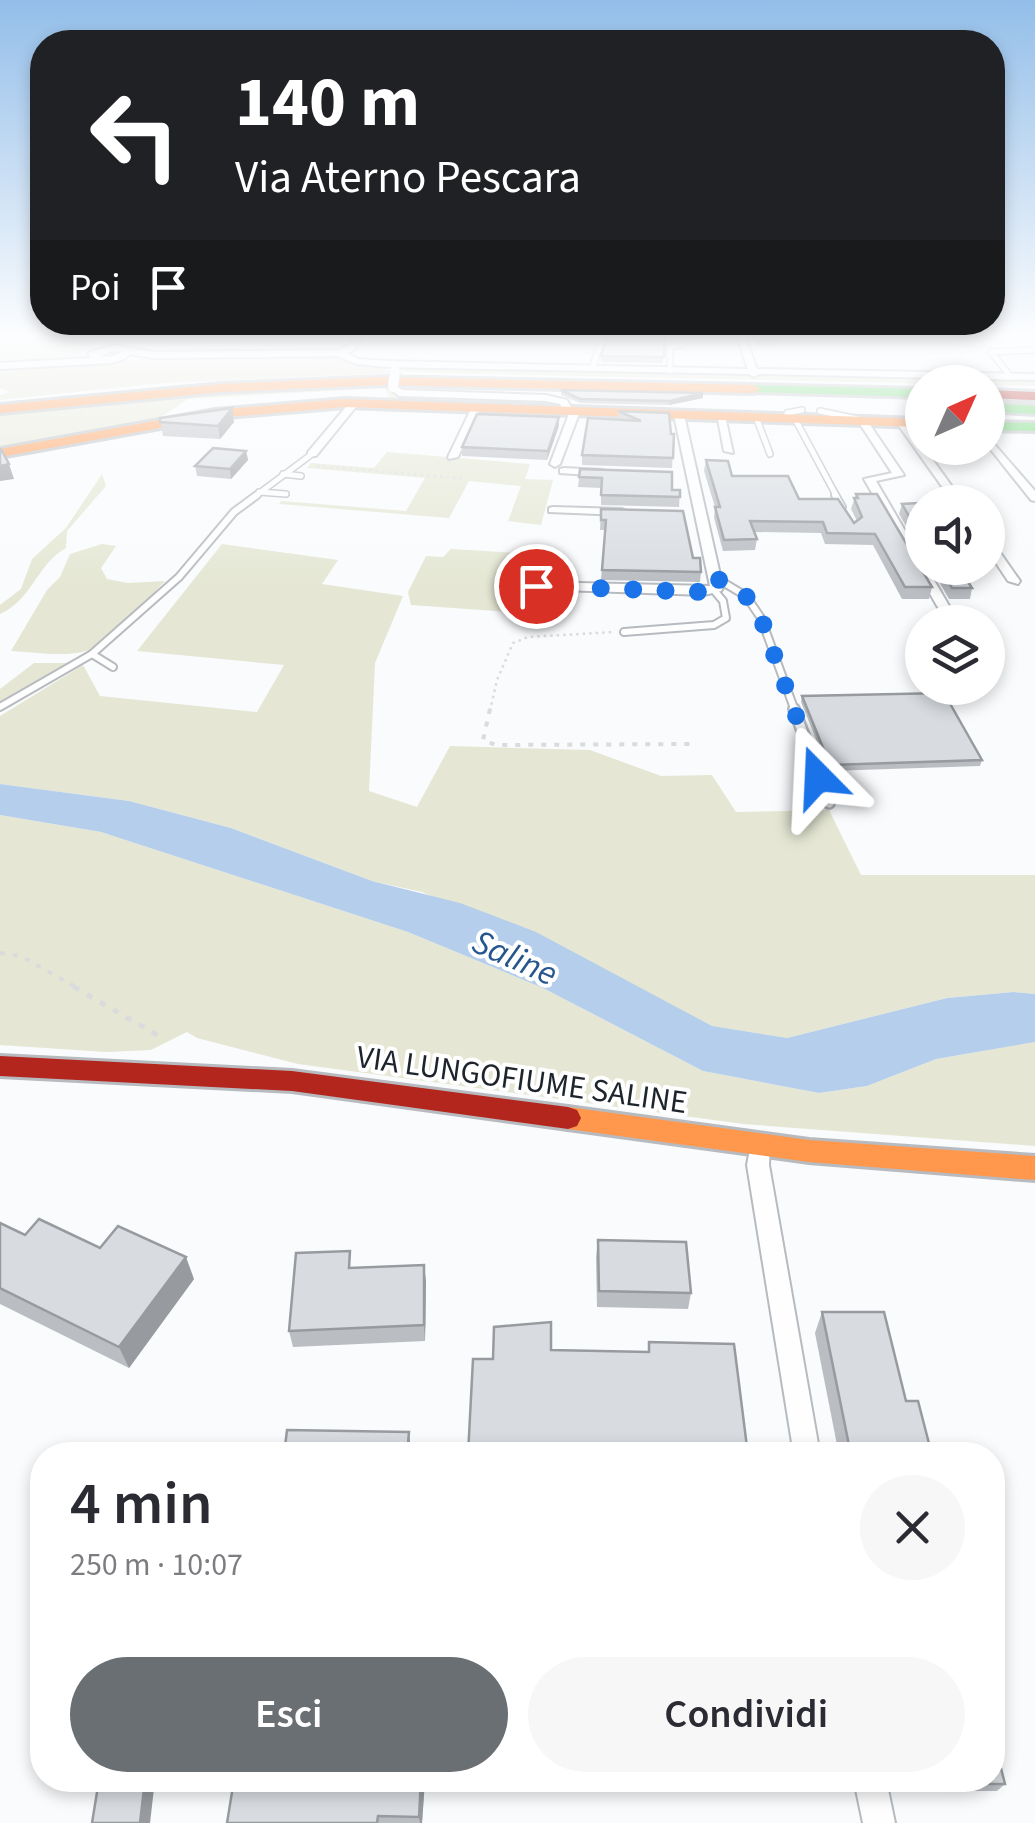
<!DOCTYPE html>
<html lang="it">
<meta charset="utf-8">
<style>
body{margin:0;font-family:"Source Sans 3",sans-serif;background:#f7f7f7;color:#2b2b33;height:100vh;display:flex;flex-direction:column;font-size:38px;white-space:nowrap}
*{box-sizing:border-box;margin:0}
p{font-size:32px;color:#7c7c81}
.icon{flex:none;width:55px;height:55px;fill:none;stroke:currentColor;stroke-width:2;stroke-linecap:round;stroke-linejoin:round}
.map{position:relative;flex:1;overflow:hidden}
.drawer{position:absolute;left:30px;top:1442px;width:975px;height:350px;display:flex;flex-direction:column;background:#fff;border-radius:40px;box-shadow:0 5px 15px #0003}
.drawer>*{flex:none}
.guide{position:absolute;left:30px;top:30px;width:975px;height:305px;border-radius:40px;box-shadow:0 5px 15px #0003;background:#202124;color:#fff;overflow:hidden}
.needle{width:65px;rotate:45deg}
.tools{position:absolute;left:905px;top:365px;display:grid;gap:20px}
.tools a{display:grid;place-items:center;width:100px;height:100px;border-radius:50%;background:#fff;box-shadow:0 5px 15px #0003;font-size:50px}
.pin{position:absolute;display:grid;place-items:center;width:85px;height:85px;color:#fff;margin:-42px;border:5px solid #fff;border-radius:50%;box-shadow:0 2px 10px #0007}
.me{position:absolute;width:110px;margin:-55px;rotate:339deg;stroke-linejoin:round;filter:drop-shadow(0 0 8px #0008)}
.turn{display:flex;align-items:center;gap:35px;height:210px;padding:0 40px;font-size:45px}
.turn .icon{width:130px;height:130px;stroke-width:2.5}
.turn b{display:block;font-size:70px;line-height:85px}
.then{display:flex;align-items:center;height:95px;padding:0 40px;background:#0003;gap:20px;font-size:38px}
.round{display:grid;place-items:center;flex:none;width:105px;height:105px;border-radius:52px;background:#f7f7f7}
.summary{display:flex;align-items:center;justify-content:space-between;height:170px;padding:0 40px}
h1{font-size:60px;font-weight:600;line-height:75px}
.cta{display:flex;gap:20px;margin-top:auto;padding:20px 40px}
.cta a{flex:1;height:115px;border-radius:60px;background:#6a6f74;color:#fff;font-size:40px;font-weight:600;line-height:115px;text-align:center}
.cta a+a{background:#f7f7f7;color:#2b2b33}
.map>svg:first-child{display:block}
</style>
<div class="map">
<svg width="1035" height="1823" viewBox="0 0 1035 1823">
<rect width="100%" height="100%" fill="#f9fbfd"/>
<g fill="#e5e7d4">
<path d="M0,332h105v5h-7c-14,29 -71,25 -98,22z"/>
<path d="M173,356h170l13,9 23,1 13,7 -230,10 -162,17v-5l10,-3 -10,-4v-21l45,1z"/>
<path d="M418,365l617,14v7l-637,-14 4,-5z"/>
<path d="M389,385l6,8 15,3 146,5 4,4h-75l1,-4c-32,-6 -64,2 -95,1l-6,-14 -197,11 -28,19 -160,30v-35l145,-15z"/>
<path d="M387,452l143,12 -5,15 28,1 -12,45 -33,-4 13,-35 -52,-5 -20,37 -170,-14 2,-3 125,10 19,-33 -118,-10 4,-5 63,5z"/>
<path d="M102,474l4,12 -39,45 -1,17c-29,16 -34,52 -66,66v-9l21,-16 11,-30 34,-31z"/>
<path d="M102,544l14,2 -15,22 6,11 21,4 37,-2c-22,22 -46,59 -76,69 -24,8 -54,2 -78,1l36,-61 13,-13 10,-23z"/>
<path d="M222,544l116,16 -16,24 81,12 -28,67 -6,128 48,16 33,-61 140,4 71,26 51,-1 24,37 93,-2 32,65h174v119l-21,-2 -67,6 -160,40 -76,-12 -96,-51 -193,-83 -50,-11 -141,-53 -102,-27 -129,-17v-68l83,-51 17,31 157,16 27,-47 -147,-14z"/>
<path d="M451,549l83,5 -25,58 -98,-7 -3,-13 18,-36 17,1z"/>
<path d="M34,663h38l-72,42v-16z"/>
<path d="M0,815l101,17 307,100 135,56 160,83 116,22 48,-7 69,-27 99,-17v104l-292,-22 -445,-60 -101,-26 -10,-6 -36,18 -45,2 -106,-7z"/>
</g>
<path fill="#b4ceeb" d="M0,784l129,17 102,27 141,53 88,22 76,29 176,94 75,12 160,-40 67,-6 21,2v48l-99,17 -69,27 -48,7 -116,-22 -160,-83 -135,-56 -307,-100 -101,-17z"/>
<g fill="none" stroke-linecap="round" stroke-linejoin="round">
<g stroke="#b7bbbf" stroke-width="8">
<g id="lane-far2">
<path d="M1014,332l4,4"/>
<path d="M592,369l12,-37"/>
<path d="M670,371v-24l13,-3"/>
<path d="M1011,377l-20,-25 44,-2"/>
<path d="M820,411l47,10"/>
<path d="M756,417l14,37"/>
<path d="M788,419l-1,-6 15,-3"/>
<path d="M795,419l42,78"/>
<path d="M283,474l18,2"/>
<path d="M259,492l27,2"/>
<path d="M254,497l58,-43"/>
</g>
</g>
<g stroke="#b7bbbf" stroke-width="10">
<g id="lane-far1">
<path d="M835,495l7,12"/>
<path d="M716,578l30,18 15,22 34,93"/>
<path d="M624,632l90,-7 12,-7 -3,-17 -10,-12"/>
<path d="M113,667l-21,-13 87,-77 55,-65 23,-17"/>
<path d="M0,707l92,-53"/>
</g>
</g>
<g stroke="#b7bbbf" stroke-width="14">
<path id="lane" d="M794,709l35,94"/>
</g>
<g stroke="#b7bbbf" stroke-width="4">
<g id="street">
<path d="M359,332h8l-13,18 -7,3 11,6 29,2 361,8 -13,-37h8l14,37 278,5v6l-277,-6 -4,3 -5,-3 -362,-7 -31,-3 -18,-8 -186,2 -22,-4 -6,5 -13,4 -111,6v-6l90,-5 -2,-5 26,-8 38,7 187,-2 9,-4zM114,351l8,1 -11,5 -13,-1z"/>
<path d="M393,384l9,6 144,5 21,5 5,9 8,2 -20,53 -5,3 -5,-3 19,-50 -4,-1 -5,-9 -14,-3 -147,-5 -11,-9z"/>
<path d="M351,401l8,2 -43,53h-8v-4z"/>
<path d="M473,405l8,2 -23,50 -9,2 -1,-2z"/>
<path d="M679,412l5,3 39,173 -2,3 -17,4 -172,-6v-6l4,-1 174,4 -36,-171z"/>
<path d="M717,414l8,2 8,37 -9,-2z"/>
<path d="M863,418l3,1 38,56 -28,6 46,79v8h5l25,43 -1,3 -11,-3 -76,-132 28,-6 -34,-52z"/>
<path d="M899,421h6l58,81h-10l-56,-79z"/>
<path d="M988,437l47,54v10l-4,-1 -43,-54z"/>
<path d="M564,468l39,2 5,3 -5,3 -43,-3v-4z"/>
<path d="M553,507l69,2 6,3 -6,3 -73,-3v-4z"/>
<path d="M988,539l4,2 28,40 -2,3 -10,-3 -20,-30z"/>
<path d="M759,1136l7,3 4,6 -1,20 51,290h-26l-47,-290 5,-26z"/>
<path d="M854,1780h32l9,43h-32z"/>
</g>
</g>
<g stroke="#b7bbbf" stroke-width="6">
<g id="fast">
<path d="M754,385l168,4v8l-172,-5v-6z"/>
<path d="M1002,404l33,2v8l-33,-2 -14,4v-8z"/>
<path d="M988,422l47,1v8l-47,-1z"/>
</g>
</g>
<g stroke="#b7bbbf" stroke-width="6">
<g id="slow">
<path d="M383,377l371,8 6,4 -6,4 -371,-8 -162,7 -221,21v-8l221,-21z"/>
<path d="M345,399l577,20v8l-577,-20 -130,11 -215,39v-8l215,-39z"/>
<path d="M568,1107l241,33 226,16v24l-226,-18 -241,-33 -9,-3 -4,-8 4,-8z"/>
</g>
</g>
<g stroke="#b7bbbf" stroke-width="6">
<g id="jam">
<path d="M988,390l47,2v8l-47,-2z"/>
<path d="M0,1056l292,15 276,36 9,3 4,8 -4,8 -9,3 -276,-38 -292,-15z"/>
</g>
</g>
<g stroke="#dadbdc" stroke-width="2.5" stroke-dasharray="2.5 4" stroke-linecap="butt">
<path d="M317,466l148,13"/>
<path d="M490,711l7,-31 16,-37 15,-6 86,-5"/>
</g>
<g stroke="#dadbdc" stroke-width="4" stroke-dasharray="5 8" stroke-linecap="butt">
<path d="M490,709l-7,31 13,5 200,-1"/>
<path d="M0,953l21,3 58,33"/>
</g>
<path stroke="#dadbdc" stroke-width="5" stroke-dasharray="6 9" stroke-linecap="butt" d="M74,987l85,49"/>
<use href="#lane-far2" stroke="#fefeff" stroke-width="5"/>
<use href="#lane-far1" stroke="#fefeff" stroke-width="6"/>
<use href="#lane" stroke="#fefeff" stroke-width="9"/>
<use href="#street" fill="#fefeff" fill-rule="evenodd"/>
<use href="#fast" fill="#63d668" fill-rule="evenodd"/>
<use href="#slow" fill="#ff974d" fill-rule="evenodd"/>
<use href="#jam" fill="#b3261e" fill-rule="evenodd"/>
<g stroke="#b7bbbf" stroke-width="12" stroke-linecap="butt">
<path id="street-bridge" d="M393,387l2,-16"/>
</g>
<use href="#street-bridge" stroke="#fefeff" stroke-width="10"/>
</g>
<g fill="#babdc2">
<path d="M665,332l-2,31 -62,-1v-6z"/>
<path d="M750,332h25l4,6 -1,8h-21z"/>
<path d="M912,332h52l-1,3 -48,1z"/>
<path d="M561,390l142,3v5l-34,7 -89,-2 -19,-8z"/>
<path d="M618,411l56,23 -2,34 -90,-3v-10l36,-35z"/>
<path d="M559,417v9l-12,34 -85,-4v-9z"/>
<path d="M160,418l74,4 -14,17 -57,-3z"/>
<path d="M246,451l2,9 -17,19 -34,-3 -2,-10z"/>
<path d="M706,460l26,16 67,23 55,24 3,-2 -6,-12 5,-15 76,93 -3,12h-27l-29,-54 -48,-1 -4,-11 -67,-1 3,7 -2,11 -32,1 -9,-33 1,-11 -11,-36z"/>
<path d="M580,469l92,21h8l-1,17 -78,-2v-17l-23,-1z"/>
<path d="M902,504l20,5v44l-23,-39z"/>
<path d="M601,509l92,49 8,14 -1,10 -99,-2 4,-50h-5z"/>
<path d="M931,568h28l13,20 -2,11h-21z"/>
<path d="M802,696l180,64 -2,6 -151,5 -28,-69z"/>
<path d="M0,1223l25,12 75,13 94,31 -65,89 -129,-64z"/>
<path d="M598,1240l93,53 -3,16 -91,-2 -1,-50z"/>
<path d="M424,1265l2,17 -1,59 -132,6 -4,-16 64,-63z"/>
<path d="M822,1312l84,89 26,54h-93l-24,-122z"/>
<path d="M425,1780l-3,43h-195z"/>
<path d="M912,1780h80l13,4 -8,7h-83z"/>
</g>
<g fill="#979a9e">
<path d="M703,393v5l-34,7 1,-4z"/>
<path d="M232,408l2,14 -14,17 -2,-13z"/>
<path d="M559,417v9l-12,34 1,-9z"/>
<path d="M246,451l2,9 -17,19 -1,-10z"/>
<path d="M9,464l5,15 -14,2v-15z"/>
<path d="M186,1257l8,22 -65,89 -10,-21z"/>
<path d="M424,1265l2,17 -1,59 -1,-16z"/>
<path d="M409,1432l2,20v3h-4z"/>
<path d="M145,1780h10l-5,43h-10z"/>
<path d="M421,1780h4l-3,43h-2l-1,-6z"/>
</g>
<g fill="#d8dce1" stroke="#979a9e" stroke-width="2.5">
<path d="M609,332h56l-1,25 -63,-1z"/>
<path d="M755,332h20l4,6h-21z"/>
<path d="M561,390l142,3 -33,8 -90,-2z"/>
<path d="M232,408l-14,18 -58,-4v-4z"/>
<path d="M618,411l51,2 2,21h3l-1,24 -91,-3 6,-37 53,3z"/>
<path d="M477,414l82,3 -11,34 -86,-4z"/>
<path d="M213,448l33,3 -16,18 -35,-3z"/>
<path d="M0,449h1l8,15 -9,2z"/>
<path d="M706,460l22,1 4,15h56l11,23h39l16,24 8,-6 -8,-19h4l-2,-4h21l55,93h-27l-30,-53 -48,-1 -4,-11 -73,-1 7,18 -33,1 -9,-33h5z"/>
<path d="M580,469l92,3v18h8v7l-79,-2 1,-17 -23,-1z"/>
<path d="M919,503l3,6v30l-20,-35z"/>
<path d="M601,509l82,2 10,47h7l1,14 -99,-2 4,-50h-5z"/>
<path d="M940,568h19l13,20h-20z"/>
<path d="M944,693l38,67 -152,5 -28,-69z"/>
<path d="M39,1219l61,29 18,-22 68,31 -67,90 -119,-59v-65l25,12z"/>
<path d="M598,1240l88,2 5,51 -92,-2z"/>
<path d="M350,1251l-1,17 75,-3v60l-135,6 7,-78z"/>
<path d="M822,1312h62l22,89h12l14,54h-81z"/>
<path d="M551,1322v28l98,2v-10l85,2 14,111h-280l5,-96h20l1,-32z"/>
<path d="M287,1430l122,2 -2,23h-123z"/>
<path d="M992,1733l13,51h-85v-4h72z"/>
<path d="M99,1780h46l-5,43h-48z"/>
<path d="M234,1780h187l-2,37 -41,-1 -1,7h-150z"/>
</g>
<linearGradient id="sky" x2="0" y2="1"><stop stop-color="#93bee9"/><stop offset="0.57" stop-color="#fcfdfe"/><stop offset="1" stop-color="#fcfdfe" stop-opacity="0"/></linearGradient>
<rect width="1035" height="587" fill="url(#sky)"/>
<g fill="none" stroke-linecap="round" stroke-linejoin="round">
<path stroke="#1a73e8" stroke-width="18" stroke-dasharray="0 32.4" d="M536,586l168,6 12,-4v-10l30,18 15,22 57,159"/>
</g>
<g text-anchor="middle" stroke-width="8" stroke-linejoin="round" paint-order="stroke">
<g font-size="32" fill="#1d242b" stroke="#fff">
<text transform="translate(522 1079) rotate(8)" y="11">VIA LUNGOFIUME SALINE</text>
</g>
<g font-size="35" font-style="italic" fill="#26578c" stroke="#fff">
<text transform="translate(515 957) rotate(24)" y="12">Saline</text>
</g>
</g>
</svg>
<div class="tools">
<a><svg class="needle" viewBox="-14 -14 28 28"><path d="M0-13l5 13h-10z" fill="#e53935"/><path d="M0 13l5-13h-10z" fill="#7c7c81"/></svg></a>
<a><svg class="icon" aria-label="sound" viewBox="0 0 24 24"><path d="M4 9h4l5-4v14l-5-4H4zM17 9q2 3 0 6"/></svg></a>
<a><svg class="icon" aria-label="layers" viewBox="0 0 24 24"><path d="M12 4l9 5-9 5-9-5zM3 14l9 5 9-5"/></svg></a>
</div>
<div class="pin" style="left:536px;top:586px;background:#d93025"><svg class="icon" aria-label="arrive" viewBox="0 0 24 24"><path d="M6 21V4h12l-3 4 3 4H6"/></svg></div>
<svg class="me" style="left:818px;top:777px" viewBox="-20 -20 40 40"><path d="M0-17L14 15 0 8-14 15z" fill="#1a73e8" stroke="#fff" stroke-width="4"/></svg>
<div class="guide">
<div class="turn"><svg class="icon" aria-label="left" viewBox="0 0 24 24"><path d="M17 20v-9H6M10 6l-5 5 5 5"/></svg><div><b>140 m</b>Via Aterno Pescara</div></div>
<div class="then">Poi<svg class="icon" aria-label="arrive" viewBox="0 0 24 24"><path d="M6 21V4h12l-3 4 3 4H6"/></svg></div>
</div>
<section class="drawer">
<div class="summary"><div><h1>4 min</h1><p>250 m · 10:07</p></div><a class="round"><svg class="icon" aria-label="close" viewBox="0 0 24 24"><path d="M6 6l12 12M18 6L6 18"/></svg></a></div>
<div class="cta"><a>Esci</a><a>Condividi</a></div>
</section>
</div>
